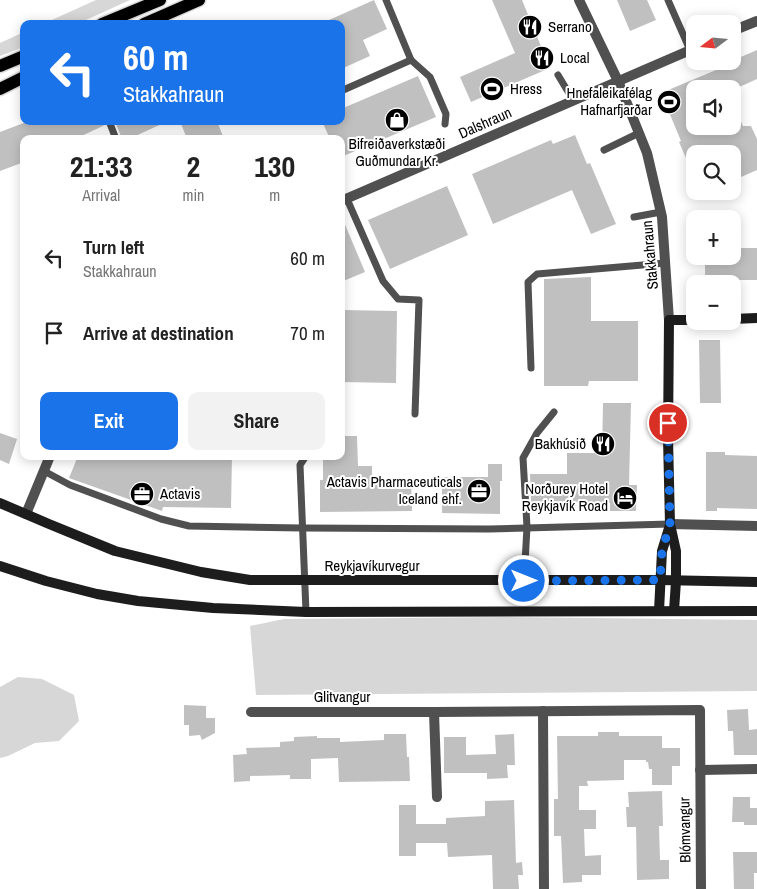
<!DOCTYPE html>
<meta charset="utf-8">
<style>
body{margin:0;font-family:"Archivo Narrow",sans-serif;background:#f2f2f2;color:#222;height:100vh;display:flex;flex-direction:column;font-size:19px;white-space:nowrap}
*{box-sizing:border-box;margin:0}
p{font-size:16px;color:#767676}
.icon{flex:none;width:28px;height:28px;fill:none;stroke:currentColor;stroke-width:2;stroke-linecap:round;stroke-linejoin:round}
.map{position:relative;flex:1;overflow:hidden}
.sheet{position:absolute;left:20px;top:135px;width:325px;height:325px;display:flex;flex-direction:column;background:#fff;border-radius:10px;box-shadow:0 2px 12px #0003}
.sheet>*{flex:none}
.hud{position:absolute;left:20px;top:20px;width:325px;height:105px;border-radius:10px;box-shadow:0 2px 12px #0003;background:#1a73e8;color:#fff;overflow:hidden}
.needle{width:32px;rotate:254deg}
.buttons{position:absolute;left:686px;top:15px;display:grid;gap:10px}
.buttons a{display:grid;place-items:center;width:55px;height:55px;border-radius:10px;background:#fff;box-shadow:0 2px 12px #0003;font-size:25px}
.pin{position:absolute;display:grid;place-items:center;width:42px;height:42px;color:#fff;margin:-21px;border:2px solid #fff;border-radius:50%;box-shadow:0 1px 5px #0007}
.me{position:absolute;width:55px;margin:-28px;rotate:90deg;stroke-linejoin:round;filter:drop-shadow(0 0 4px #0008)}
.turn{display:flex;align-items:center;gap:18px;height:105px;padding:0 20px;font-size:22px}
.turn .icon{width:65px;height:65px;stroke-width:2.5}
.turn b{display:block;font-size:35px;line-height:42px}
.eta{display:flex;justify-content:space-evenly;align-items:center;height:85px;text-align:center}
.eta b{font-size:30px;font-weight:700;line-height:35px}
.primary-button{display:flex;gap:10px;margin-top:auto;padding:10px 20px}
.primary-button a{flex:1;height:58px;border-radius:10px;background:#1a73e8;color:#fff;font-size:20px;font-weight:700;line-height:58px;text-align:center}
.primary-button a+a{background:#f2f2f2;color:#222}
ul{padding:0;list-style:none}
li{display:flex;align-items:center;gap:15px;height:75px;padding:0 20px}
li div{flex:1}
li b{display:block;font-size:19px}
li em{font-style:normal}
.map>svg:first-child{display:block}
</style>
<div class="map">
<svg width="757" height="889" viewBox="0 0 757 889">
<rect width="100%" height="100%" fill="#fff"/>
<g fill="#d7d7d7">
<path d="M96,0h34l-53,24h-34z"/>
<path d="M24,32v15l-24,9v-13z"/>
<path d="M505,617l252,3v71l-501,4 -6,-69 34,-7z"/>
<path d="M18,677l24,2 32,16 5,26 -20,20 -24,2 -27,13 -8,2v-71z"/>
</g>
<g fill="#c0c0c0">
<path d="M374,0l13,29 -24,11 7,16 -29,13v-45h-21z"/>
<path d="M492,0h30l28,68 -79,34 -11,-25 55,-24z"/>
<path d="M617,0h30l9,20 -26,11z"/>
<path d="M757,50v29l-22,10h-40v37h37v-25l11,25h8l6,13v31l-25,11v-27h-37v25l-16,-37 2,-1 -20,-48 67,-28 -1,-2z"/>
<path d="M418,76l18,41 -95,40v-18h-11l-8,-18h19v-12z"/>
<path d="M29,121h75l1,4 -30,14h-51v23l-24,9v-39z"/>
<path d="M115,121h53l-39,18h-7z"/>
<path d="M180,121h37l7,18h-37z"/>
<path d="M575,135l12,29 3,-1 26,61 -25,10 -19,-44 -79,34 -21,-50 79,-34 2,4z"/>
<path d="M447,186l21,49 -78,34 -22,-49z"/>
<path d="M341,215l24,57 -24,10z"/>
<path d="M732,248h25v32h-52v-24h27z"/>
<path d="M591,277v44h47v60h-49l-1,5h-44v-107z"/>
<path d="M341,310l56,1 -1,72 -55,-1z"/>
<path d="M699,340h21l1,63h-21z"/>
<path d="M603,403h28l-2,82h8l-1,26h-26v-8l-79,-1 -1,-28h37v-21h35z"/>
<path d="M0,433l17,6 -8,25 -9,-4z"/>
<path d="M341,436h16l1,30h14v14l39,-1 1,32 -92,1v-32h3v-24h18z"/>
<path d="M706,452h19v3l32,1v53l-40,-1v3h-11z"/>
<path d="M78,456h154l-1,52 -68,-1 -1,4 -93,-33z"/>
<path d="M488,464h14v17h-2v33l-58,-1v-36h46z"/>
<path d="M184,705l22,1v12h9v15l-13,7 -2,-5 -11,1v-11h-5z"/>
<path d="M748,709l1,21 8,-1v26h-23l-1,-24h-5l-1,-21z"/>
<path d="M598,732h21v4h43v12h18v18h-8v19h-20v-16h-3l-1,-7h-2v-2h-22v20l-37,1 1,5h-9v24h17v19h-12l1,27 16,-1v20h-19v7l-19,1 -2,-47h-7v-37h4l-1,-63h41z"/>
<path d="M384,734h22l1,23h2l1,24 -71,1 -1,-24 -27,1v20h-21v-4l-40,1v5l-16,1 -1,-27 14,-1 -1,-6 34,-1v-5l14,-1v-4l23,-1v2h23v4l44,-2z"/>
<path d="M514,734l1,31h-8l1,13 -21,1v-6h-43v-36h22v18l30,-1 -1,-19z"/>
<path d="M662,791l1,35h-4l1,34h9v19l-32,1 -1,-53h-9l-1,-20h3l-1,-15z"/>
<path d="M733,797h17v11h7v17h-13v-3h-12z"/>
<path d="M514,800l2,63 6,-1 1,13h-5l1,14h-26l-1,-34 -44,2 -1,-14h-31v13h-17v-51h17v19h30v-6l39,-2v-15z"/>
<path d="M733,852h24v21h-3v16h-20z"/>
</g>
<g fill="none" stroke-linecap="round" stroke-linejoin="round">
<g stroke="#dbdbdb" stroke-width="15">
<g id="primary">
<path d="M102,24l58,-24"/>
<path d="M144,24l55,-24"/>
<path d="M0,66l24,-10"/>
<path d="M0,89l24,-12"/>
</g>
</g>
<g stroke="#505050" stroke-width="7">
<path d="M386,0l25,60 19,17 16,37 -1,10"/>
<path d="M668,0l22,50"/>
<path d="M558,75l15,25"/>
<path d="M341,91l70,-31"/>
<path d="M109,121l7,18"/>
<path d="M604,150l35,-17"/>
<path d="M347,199l36,82 15,18 21,1 -4,114"/>
<path d="M634,217l27,-5"/>
<path d="M531,368l-3,-86 9,-8 129,-11"/>
<path d="M44,471l26,14 91,34 28,7 113,2 187,1 181,-5"/>
<path d="M524,581l3,-54 -4,-69 14,-25 17,-21"/>
<path d="M306,612l-6,-147 6,-9"/>
</g>
<g stroke="#505050" stroke-width="10">
<path d="M579,0l39,81 29,72 15,64 7,103"/>
<path d="M732,31l25,-10"/>
<path d="M341,201l354,-153"/>
<path d="M26,514l24,-58"/>
<path d="M670,524l87,2"/>
<path d="M543,711l1,178"/>
<path d="M251,712h183l266,-2 1,179"/>
<path d="M434,712l3,85"/>
<path d="M700,770l57,-1"/>
</g>
<g stroke="#1d1d1d" stroke-width="10">
<path d="M732,319l25,-1"/>
<path d="M0,503l49,21 66,27 86,21 49,8h410l97,2"/>
<path d="M0,566l46,15 51,13 41,7 75,7 93,4 451,-1"/>
<path d="M659,611l3,-60 8,-26"/>
<path d="M674,611l2,-30v-30l-6,-27 -2,-86 1,-118h26"/>
</g>
<use href="#primary" stroke="#000" stroke-width="12"/>
</g>
<g fill="none" stroke-linecap="round" stroke-linejoin="round">
<path stroke="#1a73e8" stroke-width="9" stroke-dasharray="0 16.2" d="M524,581l136,-1 2,-29 8,-27 -2,-101"/>
</g>
<defs>
<g id="restaurant-disc" transform="scale(1.25)"><circle r="9.5" fill="#000" stroke="#fff"/><path d="M-5-6h1v4h1v-4h1v4h1v-4h1v5L-1.5 .5V6h-2V.5L-5-1ZM5-6V6H3V1.5H1.5Q1.5-4 5-6Z" fill="#fff"/></g>
<g id="stadium-disc" transform="scale(1.25)"><circle r="9.5" fill="#000" stroke="#fff"/><path d="M0-5a6.5 5 0 1 0 0 10a6.5 5 0 1 0 0-10ZM-3.5-1.8h7v3.6h-7Z" fill="#fff"/></g>
<g id="shop-disc" transform="scale(1.25)"><circle r="9.5" fill="#000" stroke="#fff"/><path d="M-5-2.5h2.3a2.7 3.5 0 0 1 5.4 0H5L5.5 6h-11ZM-1.5-2.5h3a1.5 2.3 0 0 0-3 0Z" fill="#fff"/></g>
<g id="office-disc" transform="scale(1.25)"><circle r="9.5" fill="#000" stroke="#fff"/><path d="M-6-3h4V-5.5h4V-3h4V5H-6ZM-1-4.5V-3h2v-1.5ZM-6 0V1H6V0Z" fill="#fff"/></g>
<g id="hotel-disc" transform="scale(1.25)"><circle r="9.5" fill="#000" stroke="#fff"/><path d="M-6-4.5h1.5V1H6V5H4.5V3h-9V5H-6ZM-4 0a1.8 1.8 0 1 1 3.6 0ZM.5 0V-2.5h3Q6-2.5 6 0Z" fill="#fff"/></g>
</defs>
<g fill-rule="evenodd">
<use href="#restaurant-disc" x="530" y="27"/>
<use href="#restaurant-disc" x="542" y="58"/>
<use href="#stadium-disc" x="492" y="89"/>
<use href="#stadium-disc" x="669" y="102"/>
<use href="#shop-disc" x="397" y="120"/>
<use href="#restaurant-disc" x="603" y="444"/>
<use href="#office-disc" x="479" y="491"/>
<use href="#office-disc" x="142" y="494"/>
<use href="#hotel-disc" x="625" y="498"/>
</g>
<g text-anchor="middle" stroke-width="4" stroke-linejoin="round" paint-order="stroke">
<g font-size="15" fill="#000" stroke="#fff" text-anchor="start">
<text x="548" y="32">Serrano</text>
<text x="560" y="63">Local</text>
<text x="510" y="94">Hress</text>
<text x="652" y="98" text-anchor="end">Hnefaleikafélag<tspan x="652" dy="17">Hafnarfjarðar</tspan></text>
<text x="397" y="149" text-anchor="middle">Bifreiðaverkstæði<tspan x="397" dy="17">Guðmundar Kr.</tspan></text>
<text x="586" y="449" text-anchor="end">Bakhúsið</text>
<text x="462" y="487" text-anchor="end">Actavis Pharmaceuticals<tspan x="462" dy="17">Iceland ehf.</tspan></text>
<text x="608" y="494" text-anchor="end">Norðurey Hotel<tspan x="608" dy="17">Reykjavík Road</tspan></text>
<text x="160" y="499">Actavis</text>
</g>
<g font-size="15" fill="#000" stroke="#fff">
<text transform="translate(485 123) rotate(-24)" y="5">Dalshraun</text>
<text transform="translate(650 255) rotate(-95)" y="5">Stakkahraun</text>
<text x="372" y="571">Reykjavíkurvegur</text>
<text x="342" y="702">Glitvangur</text>
<text transform="translate(685 830) rotate(-91)" y="5">Blómvangur</text>
</g>
</g>
</svg>
<div class="buttons">
<a><svg class="needle" viewBox="-14 -14 28 28"><path d="M0-13l5 13h-10z" fill="#e53935"/><path d="M0 13l5-13h-10z" fill="#767676"/></svg></a>
<a><svg class="icon" aria-label="sound" viewBox="0 0 24 24"><path d="M4 9h4l5-4v14l-5-4H4zM17 9q2 3 0 6"/></svg></a>
<a><svg class="icon" aria-label="search" viewBox="0 0 24 24"><circle cx="10" cy="10" r="6"/><path d="M15 15l6 6"/></svg></a>
<a>+</a>
<a>−</a>
</div>
<div class="pin" style="left:668px;top:423px;background:#d93025"><svg class="icon" aria-label="arrive" viewBox="0 0 24 24"><path d="M6 21V4h12l-3 4 3 4H6"/></svg></div>
<svg class="me" style="left:524px;top:581px" viewBox="-20 -20 40 40"><circle r="17" fill="#1a73e8" stroke="#fff" stroke-width="3"/><path d="M0-11L8 9 0 5-8 9z" fill="#fff"/></svg>
<div class="hud">
<div class="turn"><svg class="icon" aria-label="left" viewBox="0 0 24 24"><path d="M17 20v-9H6M10 6l-5 5 5 5"/></svg><div><b>60 m</b>Stakkahraun</div></div>
</div>
<section class="sheet">
<div class="eta">
<div><b>21:33</b><p>Arrival</p></div>
<div><b>2</b><p>min</p></div>
<div><b>130</b><p>m</p></div>
</div>
<ul>
<li><svg class="icon" aria-label="left" viewBox="0 0 24 24"><path d="M17 20v-9H6M10 6l-5 5 5 5"/></svg><div><b>Turn left</b><p>Stakkahraun</p></div><em>60 m</em></li>
<li><svg class="icon" aria-label="arrive" viewBox="0 0 24 24"><path d="M6 21V4h12l-3 4 3 4H6"/></svg><div><b>Arrive at destination</b></div><em>70 m</em></li>
</ul>
<div class="primary-button"><a>Exit</a><a>Share</a></div>
</section>
</div>
